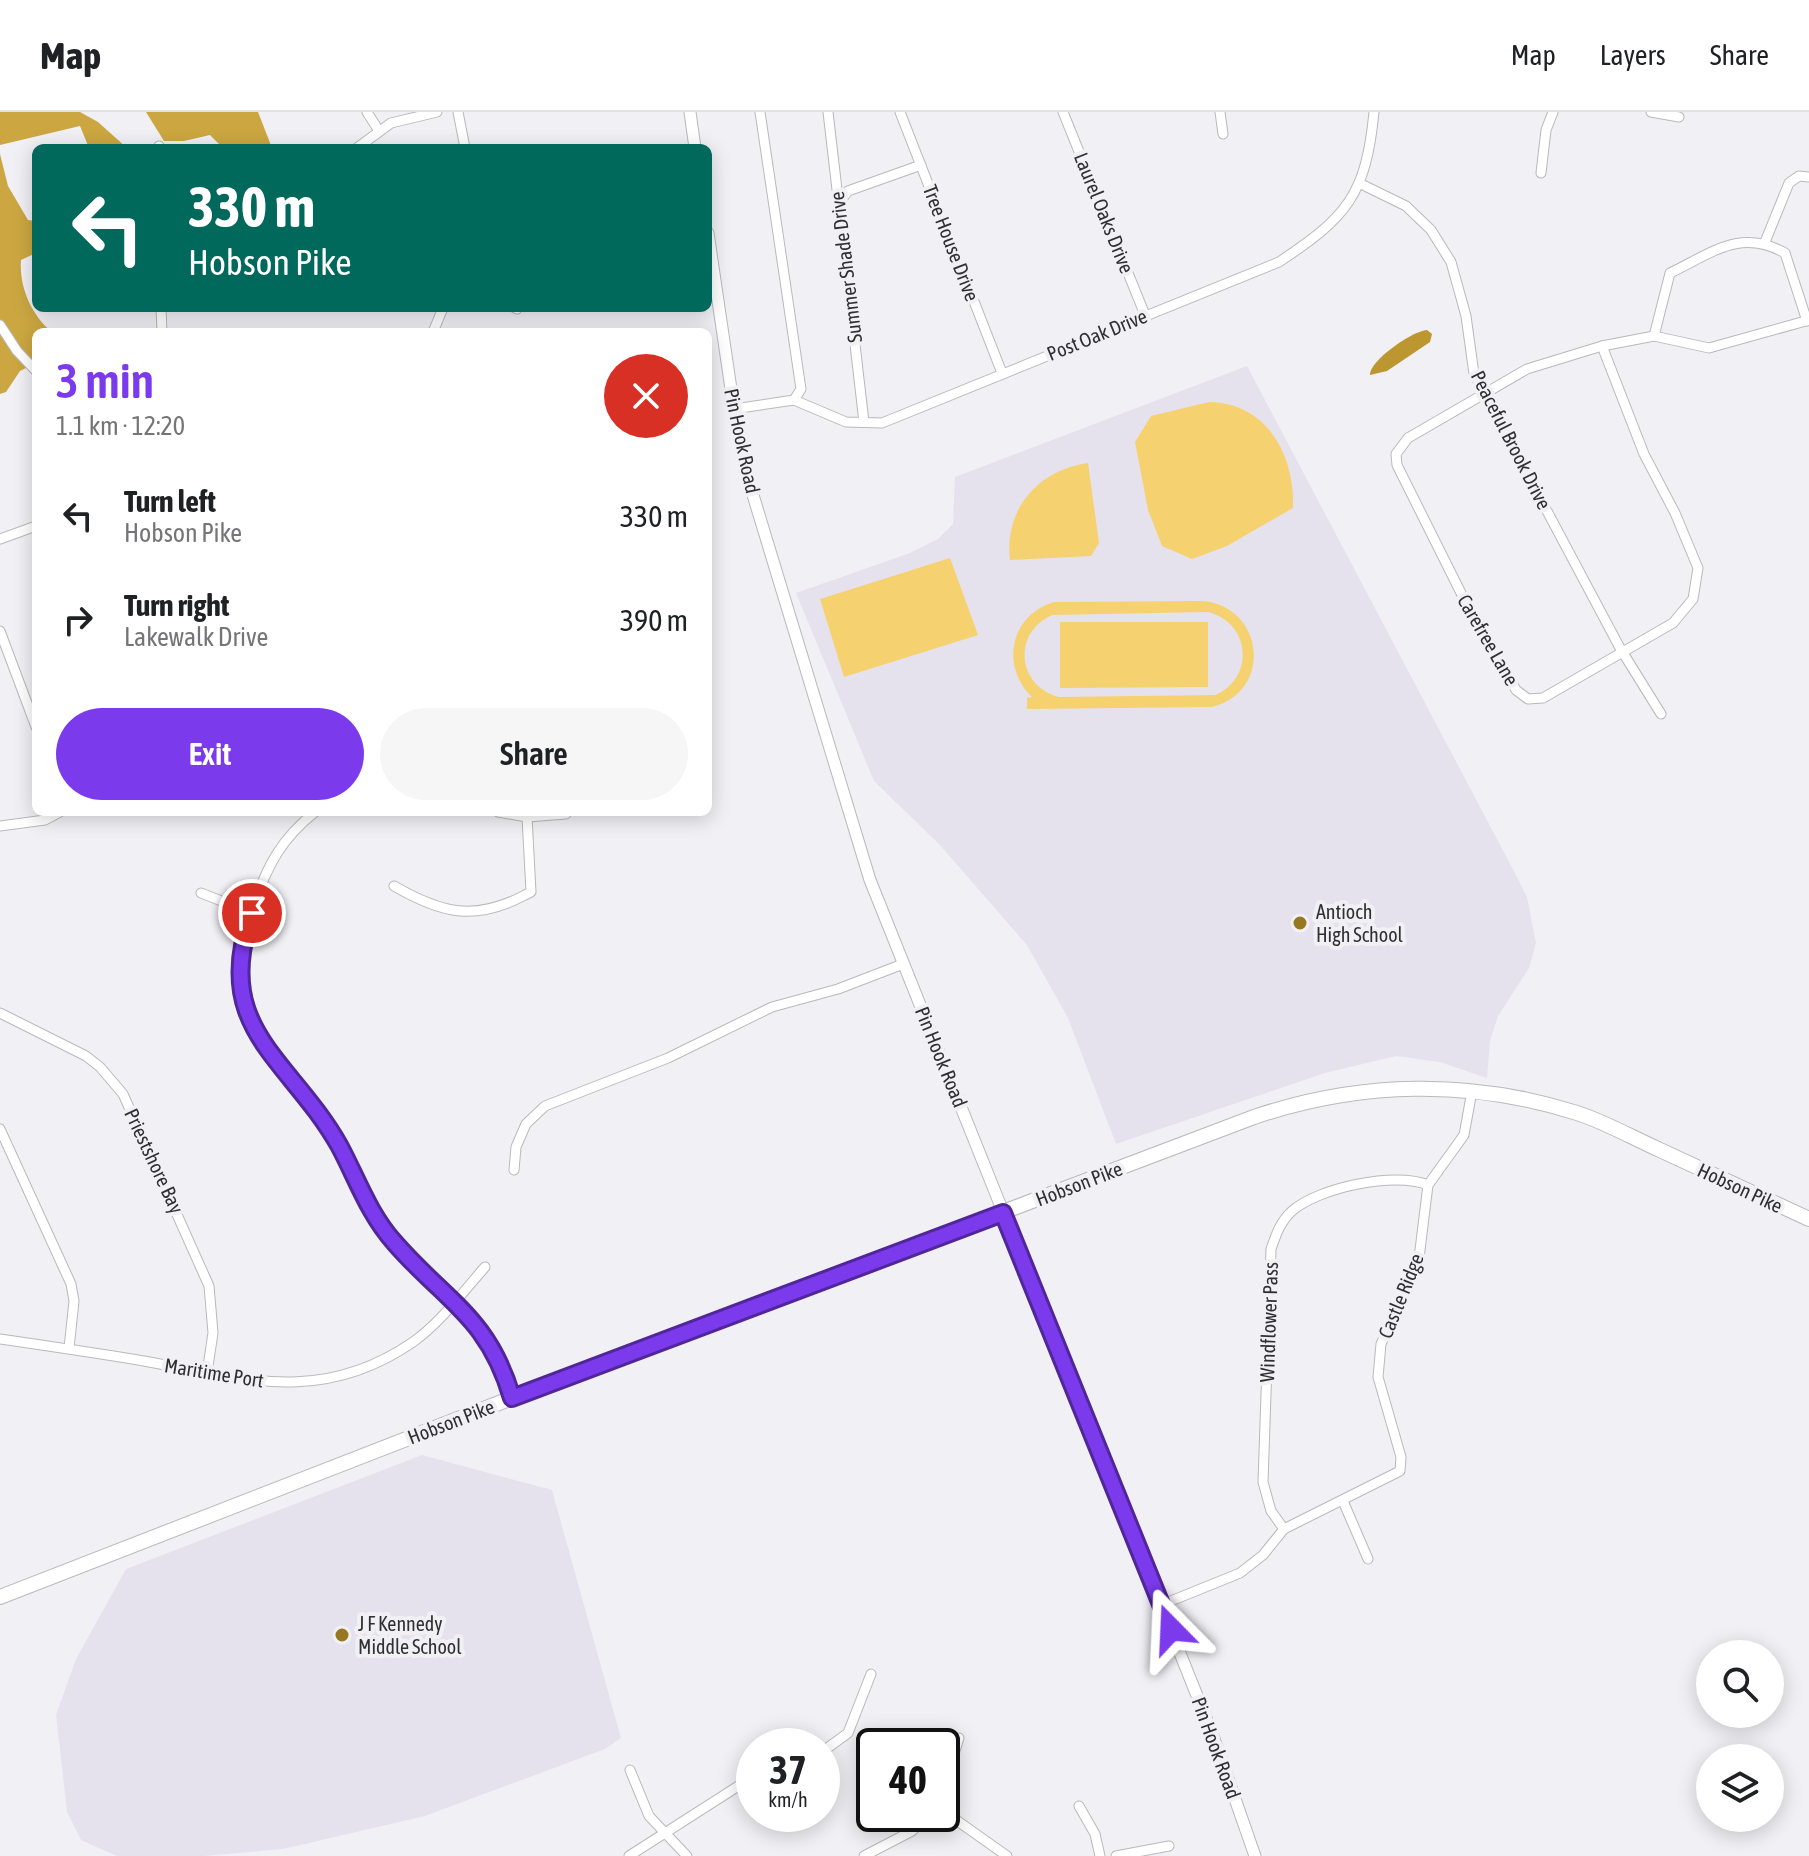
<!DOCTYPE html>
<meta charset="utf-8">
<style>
body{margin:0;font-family:"Asap Condensed",sans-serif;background:#f6f6f6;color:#202124;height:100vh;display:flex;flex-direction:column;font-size:30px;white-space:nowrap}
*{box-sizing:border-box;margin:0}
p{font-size:26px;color:#757577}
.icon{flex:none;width:44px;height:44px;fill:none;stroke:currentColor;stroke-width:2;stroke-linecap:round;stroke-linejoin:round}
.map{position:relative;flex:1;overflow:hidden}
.details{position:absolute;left:32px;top:216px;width:680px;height:488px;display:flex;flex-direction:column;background:#fff;border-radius:12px;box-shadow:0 4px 20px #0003}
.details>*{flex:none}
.banner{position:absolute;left:32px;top:32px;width:680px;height:168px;border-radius:12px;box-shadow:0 4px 20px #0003;background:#00695c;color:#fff;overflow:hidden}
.fabs{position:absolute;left:1696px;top:1528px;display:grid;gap:16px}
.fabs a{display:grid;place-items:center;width:88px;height:88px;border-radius:50%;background:#fff;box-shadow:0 4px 20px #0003;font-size:40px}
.speed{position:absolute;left:736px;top:1616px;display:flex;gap:16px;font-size:40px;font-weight:700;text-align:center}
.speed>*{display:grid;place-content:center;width:104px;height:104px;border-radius:50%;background:#fff;box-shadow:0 4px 20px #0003;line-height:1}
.speed small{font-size:20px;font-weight:400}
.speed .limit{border:4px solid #111;border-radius:12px;background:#fff;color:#111}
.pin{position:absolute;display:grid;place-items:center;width:68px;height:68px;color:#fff;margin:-34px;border:4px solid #fff;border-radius:50%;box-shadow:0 2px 8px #0007}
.me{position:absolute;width:88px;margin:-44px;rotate:339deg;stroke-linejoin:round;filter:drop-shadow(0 0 6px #0008)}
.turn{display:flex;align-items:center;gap:28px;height:168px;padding:0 24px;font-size:36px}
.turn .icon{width:104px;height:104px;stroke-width:2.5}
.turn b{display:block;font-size:56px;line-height:68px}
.round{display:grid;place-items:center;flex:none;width:84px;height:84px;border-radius:42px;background:#f6f6f6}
.overview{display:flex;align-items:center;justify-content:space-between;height:136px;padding:0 24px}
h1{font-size:48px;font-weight:600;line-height:60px;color:#7c3aed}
.button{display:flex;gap:16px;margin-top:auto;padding:16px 24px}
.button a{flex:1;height:92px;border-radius:48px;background:#7c3aed;color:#fff;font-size:32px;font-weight:600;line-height:92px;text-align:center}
.button a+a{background:#f6f6f6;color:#202124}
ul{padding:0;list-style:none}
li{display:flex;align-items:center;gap:24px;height:104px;padding:0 24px}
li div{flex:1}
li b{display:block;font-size:30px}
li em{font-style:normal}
header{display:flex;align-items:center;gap:48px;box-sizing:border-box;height:112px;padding:0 40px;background:#fff;border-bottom:2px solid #e0e0e0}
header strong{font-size:38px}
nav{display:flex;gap:44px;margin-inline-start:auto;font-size:28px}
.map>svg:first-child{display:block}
</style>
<header>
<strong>Map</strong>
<nav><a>Map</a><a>Layers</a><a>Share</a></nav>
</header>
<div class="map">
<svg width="1809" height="1744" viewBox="0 0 1809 1744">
<rect width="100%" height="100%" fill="#f1f0f5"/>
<g fill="#e5e2ee">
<path d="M1247,254l269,509 11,22 9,46 -7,25 -31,48 -8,25 -3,37 -47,-16 -44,-6 -71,17 -209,71 -48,-126 -41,-73 -88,-101 -65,-63 -78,-188 114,-40 28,-14 15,-15 2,-47z"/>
<path d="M422,1343l130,35 69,248 -16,11 -180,67 -142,33 -79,7h-87l-36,-16 -14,-28 -11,-97 20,-56 50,-90z"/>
</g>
<g fill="#f6d170" fill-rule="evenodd">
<path d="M1209,290c58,1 86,53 84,106l-66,38 -35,13 -30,-13 -14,-36 -13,-68 16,-26z"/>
<path d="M1088,351l11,80 -8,13 -81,4c-6,-51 28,-90 78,-97z"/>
<path d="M950,446l28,77 -134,42 -24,-78z"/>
<path d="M1054,490l149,-1c62,6 70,91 9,106l-185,2v-11l5,-1c-32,-31 -22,-82 22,-95zM1208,500c43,11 47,66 7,83l-156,2c-42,-11 -47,-64 -7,-82z"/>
<path d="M1060,510h148v65l-148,1z"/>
</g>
<g fill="#cca741">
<path d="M0,0h80l18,10 29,26h-38l-9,-22 -80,19z"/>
<path d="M146,0h112l14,36h-49l-13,-13 -26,6h-20z"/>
<path d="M0,42l8,32 20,34 8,1v32l-15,7c-2,26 10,55 31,72h-16v31l-16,8 -14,21 -6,2z"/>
</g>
<path fill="#bc962e" d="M1427,218l5,4 -2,8 -43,29 -17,4c-1,-14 42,-44 57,-45z"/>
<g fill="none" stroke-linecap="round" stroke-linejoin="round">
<g stroke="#b9b8bc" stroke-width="11">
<g id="minor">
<path d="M367,0l12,19"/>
<path d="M458,0l7,36"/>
<path d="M760,0l41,277 -7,11"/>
<path d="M828,0l36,310"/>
<path d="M900,0l102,261"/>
<path d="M1063,0l82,203"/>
<path d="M1220,0l3,22"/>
<path d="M1651,0l28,5"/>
<path d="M159,34l1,2"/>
<path d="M357,36l34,-25 46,-11"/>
<path d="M1541,61l5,-43 7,-18"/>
<path d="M1361,72l45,22 25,24 20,32 15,54 8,58 146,274 41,66"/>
<path d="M839,91l9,-12 73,-26"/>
<path d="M1765,130l24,-59 10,-7 10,1"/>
<path d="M161,196l1,24"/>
<path d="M515,196l2,1"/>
<path d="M0,213l17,26 19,20"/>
<path d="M433,220l10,-24"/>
<path d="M1654,224l16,-63c42,-20 70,-45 115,-20l22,68"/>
<path d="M1602,234l42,108 31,59 23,55 -5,31 -20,24 -130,75 -15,1 -12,-9 -42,-71 -77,-154 -1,-11 12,-16 119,-69z"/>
<path d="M1602,234l52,-10 55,12 100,-28"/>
<path d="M734,297l60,-9 52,22 36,1 397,-161c68,-45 87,-67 95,-150"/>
<path d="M0,427l36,-13"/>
<path d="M0,519l36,96"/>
<path d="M315,700c-33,26 -49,55 -61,94 -39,122 19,139 79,231 22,33 33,74 60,105 53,60 94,73 119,156"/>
<path d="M498,700l29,5 39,-3"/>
<path d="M0,714l45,-6 15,-8"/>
<path d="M394,774c47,27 80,36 131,9l6,-3 -4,-75"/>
<path d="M201,781l51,20"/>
<path d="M0,901l86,43 14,11 23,27 86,192 4,47 -6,40"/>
<path d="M0,1017l71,155 3,17 -5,47"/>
<path d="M514,1058l2,-23 10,-23 19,-18 123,-48 104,-51 66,-18 65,-25"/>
<path d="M0,1227c48,7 96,14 144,22 100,18 178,44 269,-19 27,-19 50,-50 72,-75"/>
<path d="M1343,1389l25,58"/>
<path d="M1284,1417l-13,-18 -8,-29 8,-233c5,-14 9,-27 21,-38 26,-23 103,-40 136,-26"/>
<path d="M1161,1493l79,-32 23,-18 21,-26 116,-58 1,-14 -23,-80 3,-33 38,-86 9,-73 36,-50 8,-44"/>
<path d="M822,1640l26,-19 23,-59"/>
<path d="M630,1658l19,46 38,40"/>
<path d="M942,1680l17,-54"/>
<path d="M1079,1694l16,28 5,22"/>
<path d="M942,1698l65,46"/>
<path d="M629,1744l125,-80"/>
<path d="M864,1744l48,-25 19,-17"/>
<path d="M1116,1744l53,-10"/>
</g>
</g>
<g stroke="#b9b8bc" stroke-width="13">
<g id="tertiary">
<path d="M690,0l5,36"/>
<path d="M708,121l23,156 22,106 117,385 342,853 43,123"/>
</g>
</g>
<g stroke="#b9b8bc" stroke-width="16">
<path id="primary" d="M0,1485l512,-199 742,-281c106,-36 216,-38 323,-4 28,9 56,25 83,37 50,23 99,46 149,69"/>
</g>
<use href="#minor" stroke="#fff" stroke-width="9"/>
<use href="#tertiary" stroke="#fff" stroke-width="11"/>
<use href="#primary" stroke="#fff" stroke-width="14"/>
</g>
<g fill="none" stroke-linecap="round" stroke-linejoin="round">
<g stroke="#51269a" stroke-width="20">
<path id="route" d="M252,801c-42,116 39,146 88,234 17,32 29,67 54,95 51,59 94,74 118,156l491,-185 168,416"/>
</g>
<use href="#route" stroke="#7c3aed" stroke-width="14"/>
</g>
<g fill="#977820" stroke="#f1f0f5" stroke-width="3">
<circle cx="1300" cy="811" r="8"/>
<circle cx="342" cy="1523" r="8"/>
</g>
<g text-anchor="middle" stroke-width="8" stroke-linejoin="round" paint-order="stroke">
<g font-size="20" fill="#302f31" stroke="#f1f0f5">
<text transform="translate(1104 101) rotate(68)" y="7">Laurel Oaks Drive</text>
<text transform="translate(951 131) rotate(69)" y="7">Tree House Drive</text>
<text transform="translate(846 155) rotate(-97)" y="7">Summer Shade Drive</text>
<text transform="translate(1097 223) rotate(-22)" y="7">Post Oak Drive</text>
<text transform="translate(1511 328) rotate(63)" y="7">Peaceful Brook Drive</text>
<text transform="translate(742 329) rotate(78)" y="7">Pin Hook Road</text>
<text transform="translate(1488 528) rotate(60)" y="7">Carefree Lane</text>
<text transform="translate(941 945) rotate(68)" y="7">Pin Hook Road</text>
<text transform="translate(154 1049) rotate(65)" y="7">Priestshore Bay</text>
<text transform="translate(1079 1072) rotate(-21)" y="7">Hobson Pike</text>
<text transform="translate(1740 1076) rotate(25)" y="7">Hobson Pike</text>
<text transform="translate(1401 1184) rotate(-68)" y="7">Castle Ridge</text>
<text transform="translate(1269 1210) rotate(-88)" y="7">Windflower Pass</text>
<text transform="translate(214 1261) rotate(9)" y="7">Maritime Port</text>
<text transform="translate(451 1310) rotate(-21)" y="7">Hobson Pike</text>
<text transform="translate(1216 1636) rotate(70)" y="7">Pin Hook Road</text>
</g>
<g font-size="20" fill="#302f31" stroke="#f1f0f5" text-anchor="start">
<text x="1316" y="807">Antioch<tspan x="1316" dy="23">High School</tspan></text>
<text x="358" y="1519">J F Kennedy<tspan x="358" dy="23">Middle School</tspan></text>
</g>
</g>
</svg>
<div class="fabs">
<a><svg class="icon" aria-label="search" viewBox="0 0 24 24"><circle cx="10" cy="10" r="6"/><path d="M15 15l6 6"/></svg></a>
<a><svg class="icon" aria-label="layers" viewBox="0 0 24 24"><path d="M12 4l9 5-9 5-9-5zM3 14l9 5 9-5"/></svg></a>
</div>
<div class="speed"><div>37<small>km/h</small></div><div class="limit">40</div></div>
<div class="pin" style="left:252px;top:801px;background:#d93025"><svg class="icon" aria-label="arrive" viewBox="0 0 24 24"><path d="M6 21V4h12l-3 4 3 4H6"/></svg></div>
<svg class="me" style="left:1171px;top:1517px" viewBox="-20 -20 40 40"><path d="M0-17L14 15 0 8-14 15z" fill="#7c3aed" stroke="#fff" stroke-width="4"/></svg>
<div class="banner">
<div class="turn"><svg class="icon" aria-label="left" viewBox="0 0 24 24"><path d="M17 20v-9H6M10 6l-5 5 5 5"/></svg><div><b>330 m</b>Hobson Pike</div></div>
</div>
<section class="details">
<div class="overview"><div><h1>3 min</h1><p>1.1 km · 12:20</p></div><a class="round" style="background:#d93025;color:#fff"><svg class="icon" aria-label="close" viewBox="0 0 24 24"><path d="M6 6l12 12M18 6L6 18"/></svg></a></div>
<ul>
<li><svg class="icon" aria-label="left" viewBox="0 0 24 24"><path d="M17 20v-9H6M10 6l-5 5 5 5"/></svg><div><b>Turn left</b><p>Hobson Pike</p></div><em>330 m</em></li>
<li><svg class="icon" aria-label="right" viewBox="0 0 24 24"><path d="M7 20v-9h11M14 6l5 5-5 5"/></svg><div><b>Turn right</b><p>Lakewalk Drive</p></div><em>390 m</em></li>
</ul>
<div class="button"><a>Exit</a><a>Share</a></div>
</section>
</div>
